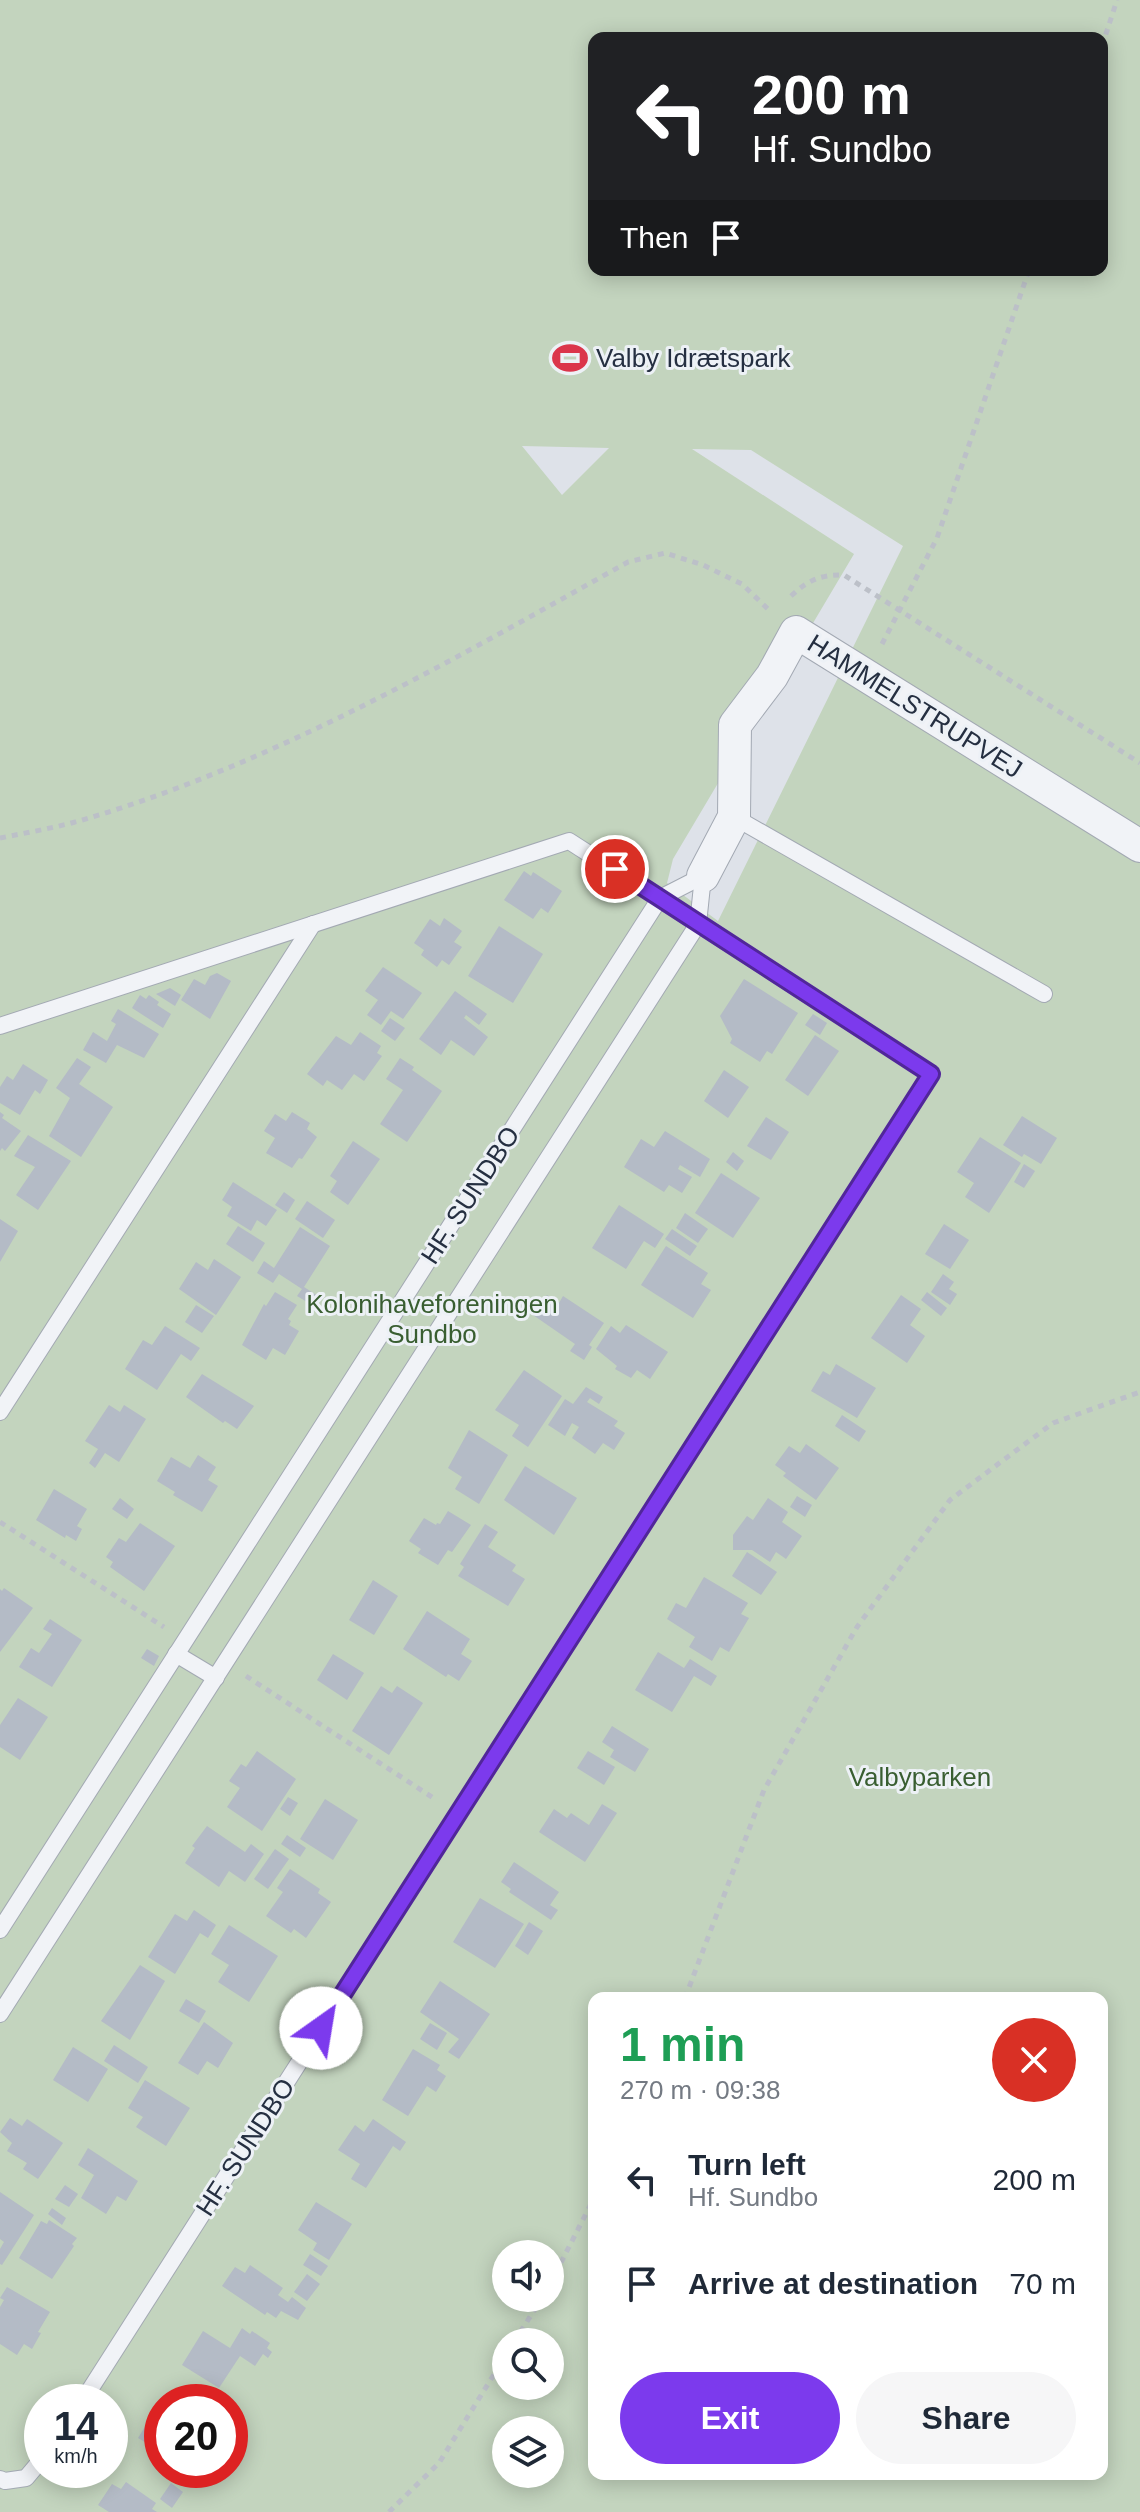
<!DOCTYPE html>
<meta charset="utf-8">
<style>
body{margin:0;font-family:Helvetica,sans-serif;background:#f6f6f7;color:#1f2937;height:100vh;display:flex;flex-direction:column;font-size:30px;white-space:nowrap}
*{box-sizing:border-box;margin:0}
p{font-size:26px;color:#747a83}
.icon{flex:none;width:44px;height:44px;fill:none;stroke:currentColor;stroke-width:2;stroke-linecap:round;stroke-linejoin:round}
.map{position:relative;flex:1;overflow:hidden}
.drawer{position:absolute;left:588px;top:1992px;width:520px;height:488px;display:flex;flex-direction:column;background:#fff;border-radius:16px;box-shadow:0 4px 20px #0003}
.drawer>*{flex:none}
.guide{position:absolute;left:588px;top:32px;width:520px;height:244px;border-radius:16px;box-shadow:0 4px 20px #0003;background:#202124;color:#fff;overflow:hidden}
.controls{position:absolute;left:492px;top:2240px;display:grid;gap:16px}
.controls a{display:grid;place-items:center;width:72px;height:72px;border-radius:50%;background:#fff;box-shadow:0 4px 20px #0003;font-size:40px}
.speed{position:absolute;left:24px;top:2384px;display:flex;gap:16px;font-size:40px;font-weight:700;text-align:center}
.speed>*{display:grid;place-content:center;width:104px;height:104px;border-radius:50%;background:#fff;box-shadow:0 4px 20px #0003;line-height:1}
.speed small{font-size:20px;font-weight:400}
.speed .limit{border:12px solid #d22;background:#fff;color:#111}
.pin{position:absolute;display:grid;place-items:center;width:68px;height:68px;color:#fff;margin:-34px;border:4px solid #fff;border-radius:50%;box-shadow:0 2px 8px #0007}
.me{position:absolute;width:88px;margin:-44px;rotate:32deg;stroke-linejoin:round;filter:drop-shadow(0 0 6px #0008)}
.turn{display:flex;align-items:center;gap:28px;height:168px;padding:0 32px;font-size:36px}
.turn .icon{width:104px;height:104px;stroke-width:2.5}
.turn b{display:block;font-size:56px;line-height:68px}
.then{display:flex;align-items:center;height:76px;padding:0 32px;background:#0003;gap:16px;font-size:30px}
.round{display:grid;place-items:center;flex:none;width:84px;height:84px;border-radius:42px;background:#f6f6f7}
.head{display:flex;align-items:center;justify-content:space-between;height:136px;padding:0 32px}
h1{font-size:48px;font-weight:700;line-height:60px;color:#1e9e55}
.primary-button{display:flex;gap:16px;margin-top:auto;padding:16px 32px}
.primary-button a{flex:1;height:92px;border-radius:48px;background:#7c3aed;color:#fff;font-size:32px;font-weight:700;line-height:92px;text-align:center}
.primary-button a+a{background:#f6f6f7;color:#1f2937}
ul{padding:0;list-style:none}
li{display:flex;align-items:center;gap:24px;height:104px;padding:0 32px}
li div{flex:1}
li b{display:block;font-size:30px}
li em{font-style:normal}
.map>svg:first-child{display:block}
</style>
<div class="map">
<svg width="1140" height="2512" viewBox="0 0 1140 2512">
<rect width="100%" height="100%" fill="#dee2e9"/>
<path fill="#c3d4be" fill-rule="evenodd" d="M0,0h1140v2512h-1140zM594,38h508v232h-508zM522,446l87,2 -47,47zM692,449l59,1 152,96 -185,375 -51,-38 6,-24 181,-305zM594,1998h508v476h-508zM506,2254h44v44h-44zM506,2342h44v44h-44zM42,2402h68v68h-68zM162,2402h68v68h-68zM506,2430h44v44h-44z"/>
<g fill="#b4bbc6">
<path d="M524,871l7,5 2,-4 29,19 -14,22 -7,-5 -8,11 -29,-19z"/>
<path d="M444,918l18,13 -8,11 8,5 -13,18 -7,-5 -5,7 -16,-12 3,-5 -10,-7 16,-24 10,7z"/>
<path d="M499,926l44,28 -30,49 -45,-27z"/>
<path d="M383,967l39,26 -19,26 -12,-8 -10,14 -14,-10 11,-15 -13,-9z"/>
<path d="M217,973l14,8 -21,38 -29,-19 13,-21 11,6 5,-9z"/>
<path d="M744,979l54,34 -26,41 -5,-3 -7,11 -30,-19 2,-4 -12,-23z"/>
<path d="M170,988l11,7 -6,11 -19,-12z"/>
<path d="M455,991l32,23 -8,11 -13,-10 -2,3 24,19 -14,19 -23,-16 -10,15 -22,-16z"/>
<path d="M140,995l6,4 3,-4 10,7 -2,3 14,9 -8,14 -31,-20z"/>
<path d="M118,1009l41,25 -15,24 -27,-13 -11,18 -23,-13 10,-18 14,9 9,-17 -5,-3z"/>
<path d="M813,1014l14,9 -7,12 -15,-10z"/>
<path d="M390,1018l15,10 -10,13 -14,-10z"/>
<path d="M360,1032l21,14 -4,7 5,3 -18,25 -10,-7 -12,16 -15,-10 -4,6 -16,-12 29,-38 15,9z"/>
<path d="M815,1035l24,16 -31,45 -23,-16z"/>
<path d="M77,1058l14,9 -12,17 34,23 -32,50 -32,-21 21,-38 -14,-10z"/>
<path d="M400,1058l14,9 -2,3 30,21 -35,51 -27,-18 23,-34 -17,-11z"/>
<path d="M23,1064l25,16 -8,14 -5,-4 -15,25 -20,-12v-16l7,-11 6,4z"/>
<path d="M724,1070l25,17 -21,31 -24,-17z"/>
<path d="M0,1112l4,3 -2,3 19,13 -16,20 -3,-3 -2,3z"/>
<path d="M292,1112l18,11 -3,6 10,8 -15,22 -3,-1 -7,10 -26,-15 9,-15 -11,-7 11,-17 11,7z"/>
<path d="M1022,1116l35,22 -16,26 -17,-10 -2,3 -19,-12z"/>
<path d="M766,1117l23,15 -18,28 -24,-14z"/>
<path d="M665,1131l45,28 -10,18 -20,-12 -2,4 14,8 -10,16 -13,-8 -5,7 -40,-25 17,-28 13,8z"/>
<path d="M28,1135l43,26 -33,49 -22,-15 19,-28 -21,-11z"/>
<path d="M980,1137l41,26 -32,50 -24,-16 9,-14 -17,-11z"/>
<path d="M353,1141l27,18 -32,46 -18,-13 7,-11 -7,-5z"/>
<path d="M733,1152l11,9 -7,10 -11,-9z"/>
<path d="M1024,1164l11,7 -11,17 -10,-6z"/>
<path d="M721,1173l39,25 -27,40 -38,-25z"/>
<path d="M233,1182l44,28 -11,16 -9,-6 -6,11 -24,-15 5,-9 -10,-7z"/>
<path d="M284,1192l11,8 -8,13 -12,-8z"/>
<path d="M307,1201l28,19 -12,18 -28,-19z"/>
<path d="M619,1205l45,29 -9,14 -11,-7 -18,28 -34,-21z"/>
<path d="M685,1213l23,16 -10,14 -22,-15z"/>
<path d="M0,1219l18,12 -18,31z"/>
<path d="M944,1224l25,16 -19,29 -25,-15z"/>
<path d="M238,1226l27,17 -12,19 -27,-18z"/>
<path d="M300,1227l30,19 -26,41 14,9 -6,9 -15,-9 5,-7 -23,-15 -6,9 -16,-10 7,-12 10,7z"/>
<path d="M672,1229l25,17 -7,10 -25,-17z"/>
<path d="M666,1246l42,27 -7,11 10,6 -18,28 -52,-33z"/>
<path d="M214,1259l27,18 -25,38 -37,-26 17,-27 12,8z"/>
<path d="M943,1274l11,8 -5,7 8,5 -7,11 -19,-13z"/>
<path d="M275,1292l22,13 -9,14 3,2 -2,4 10,6 -14,24 -12,-7 -7,12 -24,-15 22,-41 2,2z"/>
<path d="M927,1292l20,16 -6,8 -20,-16z"/>
<path d="M547,1295l12,8 4,-7 41,27 -15,22 3,2 -8,13 -14,-9 5,-7 -42,-29z"/>
<path d="M901,1295l20,14 -11,16 15,11 -18,27 -36,-25z"/>
<path d="M196,1305l18,11 -12,17 -17,-11z"/>
<path d="M626,1325l42,27 -18,27 -13,-9 -6,8 -16,-9 2,-3 -21,-17 15,-23 9,7z"/>
<path d="M165,1326l35,22 -9,13 -10,-7 -24,36 -32,-21 18,-29 9,5z"/>
<path d="M836,1364l40,24 -19,30 -46,-27 12,-20 7,4z"/>
<path d="M524,1370l38,26 -34,51 -16,-11 7,-11 -24,-15z"/>
<path d="M202,1374l52,32 -17,23 -12,-8 -2,2 -37,-26z"/>
<path d="M586,1387l17,10 -4,7 -9,-6 -3,4 31,19 -4,5 11,7 -11,17 -11,-7 -8,11 -23,-16 7,-11 -7,-4 -7,13 -17,-11 17,-26 8,5z"/>
<path d="M109,1405l11,7 4,-7 22,14 -27,43 -14,-9 -10,15 -6,-5 9,-14 -13,-8z"/>
<path d="M842,1415l24,16 -7,11 -24,-16z"/>
<path d="M469,1430l39,25 -29,49 -24,-15 7,-12 -14,-9z"/>
<path d="M806,1444l33,24 -23,32 -33,-24 3,-3 -11,-8 14,-19 11,7z"/>
<path d="M198,1455l18,12 -8,13 10,6 -16,26 -29,-17 2,-3 -18,-11 14,-24 19,11z"/>
<path d="M525,1466l52,32 -23,37 -50,-35z"/>
<path d="M54,1489l33,20 -10,17 5,3 -6,12 -10,-6 -1,3 -29,-18z"/>
<path d="M797,1496l15,9 -7,12 -15,-10z"/>
<path d="M120,1498l14,11 -7,10 -15,-10z"/>
<path d="M768,1498l20,14 -6,10 20,14 -16,23 -10,-7 -6,10 -18,-12h-19v-15l14,-19 6,4z"/>
<path d="M448,1511l23,14 -19,27 -4,-2 -10,15 -20,-12 3,-4 -12,-8 15,-23 12,7 1,-2 3,1z"/>
<path d="M140,1523l35,23 -31,45 -34,-24 3,-5 -7,-5 13,-19 7,4z"/>
<path d="M485,1524l13,8 -10,15 28,18 -4,6 13,8 -17,27 -50,-30 6,-9 -4,-3z"/>
<path d="M747,1552l30,20 -16,23 -29,-19z"/>
<path d="M704,1577l44,26 -7,11 8,4 -20,34 -9,-5 -8,14 -23,-14 6,-10 -28,-18 9,-16 10,5z"/>
<path d="M373,1580l25,16 -24,39 -25,-15z"/>
<path d="M4,1588l29,20 -33,44v-63l2,2z"/>
<path d="M427,1611l43,28 -9,15 11,7 -13,20 -11,-7 -2,3 -43,-28z"/>
<path d="M50,1619l32,21 -30,47 -33,-20 12,-19 8,5 13,-19 -9,-5z"/>
<path d="M147,1649l12,7 -5,10 -13,-8z"/>
<path d="M658,1652l26,16 6,-9 27,17 -6,10 -17,-10 -22,36 -37,-22z"/>
<path d="M333,1654l31,19 -17,27 -30,-20z"/>
<path d="M381,1686l11,7 5,-7 26,17 -34,52 -37,-24z"/>
<path d="M18,1698l30,19 -28,43 -20,-13v-22z"/>
<path d="M612,1726l37,23 -14,23 -25,-15 4,-7 -12,-8z"/>
<path d="M257,1751l39,28 -34,52 -35,-24 13,-19 -11,-7 12,-17 5,3z"/>
<path d="M588,1751l27,16 -11,18 -27,-17z"/>
<path d="M288,1797l10,6 -8,13 -10,-7z"/>
<path d="M325,1799l33,21 -25,40 -33,-21z"/>
<path d="M602,1804l15,9 -32,49 -46,-30 15,-23 13,9 4,-5 18,12z"/>
<path d="M207,1826l38,26 6,-8 13,10 -19,28 -16,-11 -10,16 -34,-24 10,-15 -3,-2z"/>
<path d="M287,1835l19,13 -6,9 -19,-13z"/>
<path d="M275,1849l14,10 -21,30 -14,-10z"/>
<path d="M514,1862l45,30 -9,13 8,5 -7,10 -42,-28 2,-3 -10,-7z"/>
<path d="M290,1869l30,20 -2,4 13,9 -25,36 -12,-9 -3,4 -25,-17 17,-24 -6,-4z"/>
<path d="M480,1898l44,26 -29,44 -42,-26z"/>
<path d="M194,1910l22,15 -8,13 -8,-5 -25,41 -27,-17 27,-43 12,7z"/>
<path d="M529,1922l14,9 -15,24 -13,-9z"/>
<path d="M229,1925l49,31 -29,46 -31,-20 11,-17 -18,-11z"/>
<path d="M140,1965l25,16 -35,59 -29,-19z"/>
<path d="M440,1981l50,33 -31,45 -11,-7 11,-13 -39,-27z"/>
<path d="M186,1999l20,12 -7,12 -20,-12z"/>
<path d="M204,2022l29,21 -15,25 -11,-7 -9,14 -20,-12z"/>
<path d="M430,2023l17,10 -10,17 -17,-11z"/>
<path d="M114,2045l34,22 -10,16 -34,-22z"/>
<path d="M73,2047l35,22 -20,33 -35,-22z"/>
<path d="M413,2049l27,16 -3,5 9,6 -10,16 -9,-6 -19,30 -26,-16z"/>
<path d="M145,2080l45,28 -24,38 -30,-19 7,-10 -15,-9z"/>
<path d="M10,2118l12,8 5,-7 36,24 -25,36 -15,-10 4,-6 -20,-12 5,-8 -12,-11z"/>
<path d="M373,2119l33,23 -6,9 -7,-5 -27,42 -15,-9 9,-15 -22,-14 17,-25 9,7z"/>
<path d="M88,2148l50,33 -12,20 -9,-5 -11,18 -25,-16 13,-23 -16,-10z"/>
<path d="M65,2185l13,9 -9,13 -14,-8z"/>
<path d="M0,2192l34,23 -32,50 -2,-1v-15l4,-7 -4,-3z"/>
<path d="M316,2202l36,22 -23,36 -16,-10 4,-7 -19,-13z"/>
<path d="M52,2208l14,10 -4,7 -14,-11z"/>
<path d="M49,2220l28,18 -5,6 2,2 -22,33 -33,-21 22,-37 6,3z"/>
<path d="M310,2254l18,12 -7,10 -18,-11z"/>
<path d="M250,2265l33,23 -5,7 10,7 4,-5 14,11 -8,12 -17,-9 -5,7 -9,-6 -2,3 -43,-29 13,-19 10,6z"/>
<path d="M307,2274l13,10 -13,17 -13,-9z"/>
<path d="M7,2287l43,25 -12,20 3,1 -9,16 -8,-5 -7,11 -17,-11v-37l4,-7 -4,-2z"/>
<path d="M242,2328l8,6 2,-3 18,12 -3,5 5,4 -4,6 -5,-4 -8,12 -15,-10 -21,32 -37,-23 21,-34 27,17z"/>
<path d="M159,2404l3,1v47l-24,-14z"/>
<path d="M168,2470h28l-9,15 -21,-12z"/>
<path d="M126,2482l30,21 -4,6 5,3h-48l-11,-7 14,-21 9,5z"/>
<path d="M171,2483l12,9 -11,16 -12,-9z"/>
</g>
<g fill="none" stroke-linecap="round" stroke-linejoin="round">
<g stroke="#a3a9b3" stroke-width="18">
<g id="lane">
<path d="M734,817l310,177"/>
<path d="M0,1026l569,-185 362,233 -849,1328"/>
<path d="M0,1412l313,-488"/>
<path d="M176,1654l40,24"/>
<path d="M0,1930l660,-1032 43,-22"/>
<path d="M0,2014l698,-1090 5,-48"/>
<path d="M0,2479l5,2 21,-3 16,-19"/>
</g>
</g>
<g stroke="#a3a9b3" stroke-width="34">
<path id="street" d="M703,876l31,-59 1,-92 37,-49 24,-44 344,214"/>
</g>
<g stroke="#bcc0c8" stroke-width="5" stroke-dasharray="6 6" stroke-linecap="butt">
<path d="M1102,46l15,-46"/>
<path d="M791,596c16,-15 30,-22 53,-21l296,188"/>
<path d="M882,644l55,-106 92,-268"/>
<path d="M0,838c30,-6 60,-11 89,-20 190,-57 367,-160 539,-256l37,-9 38,12 39,19 29,28"/>
<path d="M0,1522l164,105"/>
<path d="M246,1676l189,123"/>
<path d="M685,1998l79,-208 93,-163 93,-127 103,-77 87,-31"/>
<path d="M550,2284l44,-86"/>
<path d="M514,2342l28,-44"/>
<path d="M389,2512l50,-49 67,-108"/>
</g>
<use href="#lane" stroke="#f1f3f7" stroke-width="16"/>
<use href="#street" stroke="#f1f3f7" stroke-width="32"/>
</g>
<g fill="none" stroke-linecap="round" stroke-linejoin="round">
<g stroke="#51269a" stroke-width="20">
<path id="route" d="M321,2028l610,-954 -316,-205"/>
</g>
<use href="#route" stroke="#7c3aed" stroke-width="14"/>
</g>
<defs>
<g id="stadium-bare" transform="scale(2.76)"><path d="M0-5a6.5 5 0 1 0 0 10a6.5 5 0 1 0 0-10ZM-3.5-1.8h7v3.6h-7Z" fill="#db354b" stroke="#edf1f6" stroke-width="2.5" paint-order="stroke"/></g>
</defs>
<g fill-rule="evenodd">
<use href="#stadium-bare" x="570" y="358"/>
</g>
<g text-anchor="middle" stroke-width="6" stroke-linejoin="round" paint-order="stroke">
<g font-size="26" fill="#252f41" stroke="#edf1f6" text-anchor="start">
<text x="596" y="367">Valby Idrætspark</text>
</g>
<g font-size="26" fill="#252f41" stroke="#edf1f6">
<text transform="translate(915 706) rotate(32)" y="9">HAMMELSTRUPVEJ</text>
<text transform="translate(470 1195) rotate(-57)" y="9">HF. SUNDBO</text>
<text transform="translate(245 2147) rotate(-57)" y="9">HF. SUNDBO</text>
</g>
<g font-size="26" fill="#395e31" stroke="#edf1f6">
<text x="432" y="1313">Kolonihaveforeningen<tspan x="432" dy="30">Sundbo</tspan></text>
<text x="920" y="1786">Valbyparken</text>
</g>
</g>
</svg>
<div class="controls">
<a><svg class="icon" aria-label="sound" viewBox="0 0 24 24"><path d="M4 9h4l5-4v14l-5-4H4zM17 9q2 3 0 6"/></svg></a>
<a><svg class="icon" aria-label="search" viewBox="0 0 24 24"><circle cx="10" cy="10" r="6"/><path d="M15 15l6 6"/></svg></a>
<a><svg class="icon" aria-label="layers" viewBox="0 0 24 24"><path d="M12 4l9 5-9 5-9-5zM3 14l9 5 9-5"/></svg></a>
</div>
<div class="speed"><div>14<small>km/h</small></div><div class="limit">20</div></div>
<div class="pin" style="left:615px;top:869px;background:#d93025"><svg class="icon" aria-label="arrive" viewBox="0 0 24 24"><path d="M6 21V4h12l-3 4 3 4H6"/></svg></div>
<svg class="me" style="left:321px;top:2028px" viewBox="-20 -20 40 40"><circle r="19" fill="#fff"/><path d="M0-13L10 11 0 6-10 11z" fill="#7c3aed"/></svg>
<div class="guide">
<div class="turn"><svg class="icon" aria-label="left" viewBox="0 0 24 24"><path d="M17 20v-9H6M10 6l-5 5 5 5"/></svg><div><b>200 m</b>Hf. Sundbo</div></div>
<div class="then">Then<svg class="icon" aria-label="arrive" viewBox="0 0 24 24"><path d="M6 21V4h12l-3 4 3 4H6"/></svg></div>
</div>
<section class="drawer">
<div class="head"><div><h1>1 min</h1><p>270 m · 09:38</p></div><a class="round" style="background:#d93025;color:#fff"><svg class="icon" aria-label="close" viewBox="0 0 24 24"><path d="M6 6l12 12M18 6L6 18"/></svg></a></div>
<ul>
<li><svg class="icon" aria-label="left" viewBox="0 0 24 24"><path d="M17 20v-9H6M10 6l-5 5 5 5"/></svg><div><b>Turn left</b><p>Hf. Sundbo</p></div><em>200 m</em></li>
<li><svg class="icon" aria-label="arrive" viewBox="0 0 24 24"><path d="M6 21V4h12l-3 4 3 4H6"/></svg><div><b>Arrive at destination</b></div><em>70 m</em></li>
</ul>
<div class="primary-button"><a>Exit</a><a>Share</a></div>
</section>
</div>
